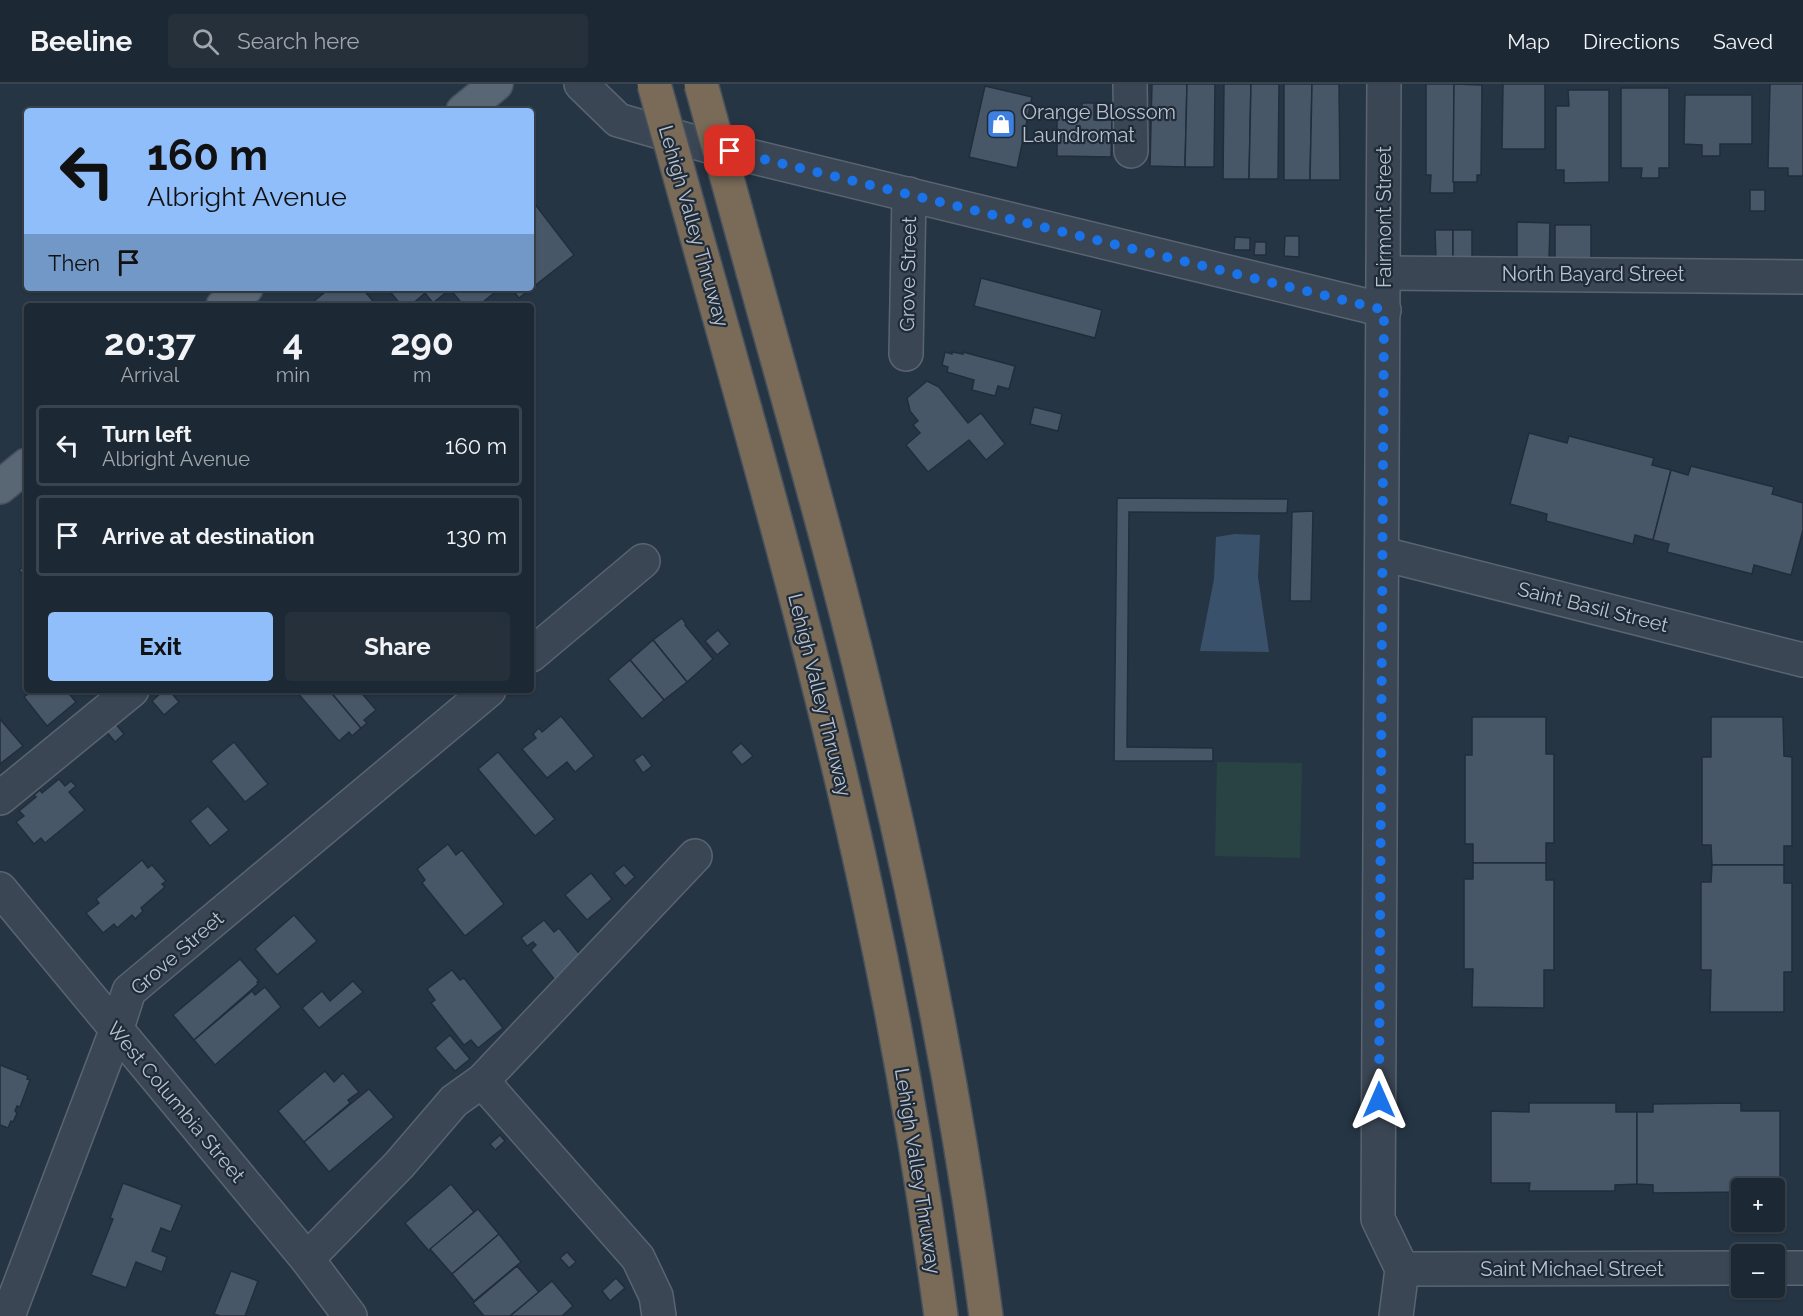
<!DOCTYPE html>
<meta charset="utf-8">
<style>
body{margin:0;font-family:Raleway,sans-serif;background:#25303b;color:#f1f3f6;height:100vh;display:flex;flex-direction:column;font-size:22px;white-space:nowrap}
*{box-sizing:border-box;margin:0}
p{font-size:20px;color:#a0a6ac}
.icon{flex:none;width:33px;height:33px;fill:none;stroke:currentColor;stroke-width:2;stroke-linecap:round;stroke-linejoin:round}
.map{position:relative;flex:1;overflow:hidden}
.drawer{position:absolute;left:24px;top:219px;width:510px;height:390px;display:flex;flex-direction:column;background:#1c2833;border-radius:6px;box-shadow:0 2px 4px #0004,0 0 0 2px #3a444e}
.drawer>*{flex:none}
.guide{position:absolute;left:24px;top:24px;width:510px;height:183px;border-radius:6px;box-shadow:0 2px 4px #0004,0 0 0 2px #3a444e;background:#8fbefb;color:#111;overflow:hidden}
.fabs{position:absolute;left:1731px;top:1094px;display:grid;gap:12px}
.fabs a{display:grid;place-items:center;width:54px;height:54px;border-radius:6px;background:#1c2833;box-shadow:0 2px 4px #0004,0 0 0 2px #3a444e;font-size:30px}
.pin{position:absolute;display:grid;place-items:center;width:51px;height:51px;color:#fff;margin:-26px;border-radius:12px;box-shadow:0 3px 9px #0006}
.me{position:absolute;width:66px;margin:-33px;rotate:0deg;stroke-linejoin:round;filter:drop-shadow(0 0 4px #0008)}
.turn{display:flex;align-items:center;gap:21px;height:126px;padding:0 24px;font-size:27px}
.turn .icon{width:78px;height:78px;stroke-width:2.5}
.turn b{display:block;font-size:42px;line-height:51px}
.then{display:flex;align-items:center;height:57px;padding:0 24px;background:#0003;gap:12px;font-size:22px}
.eta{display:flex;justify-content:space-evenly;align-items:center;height:102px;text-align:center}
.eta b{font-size:36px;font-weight:700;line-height:42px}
.cta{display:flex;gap:12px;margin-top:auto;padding:12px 24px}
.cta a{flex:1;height:69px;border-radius:6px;background:#8fbefb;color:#111;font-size:24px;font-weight:700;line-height:69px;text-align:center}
.cta a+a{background:#25303b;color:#f1f3f6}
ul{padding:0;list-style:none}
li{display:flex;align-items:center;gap:18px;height:81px;margin:0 12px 9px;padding:0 12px;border:3px solid #3a444e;border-radius:6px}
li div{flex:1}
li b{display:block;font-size:22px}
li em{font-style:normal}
header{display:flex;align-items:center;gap:36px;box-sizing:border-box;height:84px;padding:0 30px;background:#1c2833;border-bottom:2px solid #3a444e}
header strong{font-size:28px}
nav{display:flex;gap:33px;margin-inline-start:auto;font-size:21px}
.search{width:420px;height:54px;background:#25303b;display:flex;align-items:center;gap:15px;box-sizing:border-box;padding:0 21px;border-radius:6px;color:#a0a6ac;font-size:22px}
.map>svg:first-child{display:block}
</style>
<header>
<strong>Beeline</strong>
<div class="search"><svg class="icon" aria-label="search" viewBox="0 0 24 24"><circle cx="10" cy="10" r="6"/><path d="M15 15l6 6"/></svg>Search here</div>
<nav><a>Map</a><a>Directions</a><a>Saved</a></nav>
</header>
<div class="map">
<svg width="1803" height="1232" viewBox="0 0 1803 1232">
<rect width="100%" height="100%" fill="#263544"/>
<path fill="#294345" d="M1217,678l85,1 -2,95 -85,-2z"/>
<path fill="#3a516c" d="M1235,450l25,1 -2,42 11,75 -69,-1 14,-72 2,-42z"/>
<g fill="#485768" stroke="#222d3b" stroke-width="1.5">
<path d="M1152,0h35l-2,83 -35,-1z"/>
<path d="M1187,0h28l-1,83h-29z"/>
<path d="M1224,0h27l-2,95h-26z"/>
<path d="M1251,0h28l-1,95h-29z"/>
<path d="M1284,0h28l-2,96h-26z"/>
<path d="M1312,0h27l1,96h-30z"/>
<path d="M1426,0h28v109h-24l1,-18h-5z"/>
<path d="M1454,0l28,1 -1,90h-4v7h-24z"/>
<path d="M1503,0h42v65h-43z"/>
<path d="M1770,0h33v92h-15v-8h-20z"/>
<path d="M985,2l47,11 -15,71 -48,-11z"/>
<path d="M1621,4h48v80h-10v10h-18l1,-10h-21z"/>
<path d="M1568,6h41v92l-45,1v-13h-8v-64h13z"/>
<path d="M1685,11h67v49h-32v12h-18v-11l-18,-1z"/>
<path d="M1082,19h12v17h18l-1,37 -54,-1v-40h25z"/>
<rect x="1750" y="106" width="15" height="21"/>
<path d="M531,115l43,56 -55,43 -8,-10h20z"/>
<path d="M1517,138l33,1 -1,36 -32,-1z"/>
<rect x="1555" y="141" width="36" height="36"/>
<path d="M1435,146h18v30l-17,-1z"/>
<rect x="1453" y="146" width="19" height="30"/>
<path d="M1285,152h14v21l-15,-1z"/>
<path d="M1235,153l15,1v12h-16z"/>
<path d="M1255,158h11v13h-12z"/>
<path d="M981,194l121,32 -7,28 -121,-32z"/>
<path d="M330,204h32l15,18h-60l-4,-4z"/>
<path d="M387,204h113l-22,18h-14l-14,-17 -17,14 -8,-10 -15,13h-8z"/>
<path d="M945,268l7,2v-2l11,2v-2l52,14 -6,23 -11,-3 -3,10 -23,-6 2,-10 -27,-8 1,-5 -6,-2z"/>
<path d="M927,297l12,6 29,36 13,-10 24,31 -19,16 -17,-20 -41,32 -22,-27 14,-12 -7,-8 5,-4 -8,-10 -3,-13z"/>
<path d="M1034,323l28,7 -4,17 -28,-7z"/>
<path d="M1529,349l38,10 2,-7 85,22 -2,7 19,5 -18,70 -18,-5 -2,9 -87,-23 1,-7 -37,-10z"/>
<path d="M1691,382l83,21 -2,7 31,9v27l-12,45 -37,-10 -2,9 -85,-22 2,-8 -16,-4 18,-70 17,5z"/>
<path d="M1117,414l171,1 -1,14 -158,-1 -2,235 86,1v13h-99z"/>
<path d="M1313,427l-2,90h-21l2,-89z"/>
<path d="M27,480v16l-8,-10z"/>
<path d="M682,534l4,6 -1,1 28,34 -26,23 -34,-42z"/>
<path d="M718,546l12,14 -13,11 -12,-14z"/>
<path d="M653,556l34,42 -23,18 -34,-40z"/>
<path d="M630,576l34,40 -22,19 -34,-40z"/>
<path d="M33,606h33l10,12 -29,24 -23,-29z"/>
<path d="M164,606h5l10,12 -15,13 -12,-14z"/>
<path d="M295,606h34l32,38 -9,8 -3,-4 -10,9z"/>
<path d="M329,606h30l17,20 -12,10 3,3 -6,5z"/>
<path d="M561,632l33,40 -19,16 -8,-10 -20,16 -25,-29 14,-11 -3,-4 6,-6 3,4z"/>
<path d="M1472,633h74v37h8v89h-8v20h-73v-19h-8v-89h7z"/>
<path d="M1711,633h72l1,39 8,1v89h-8v19h-72l-1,-20h-9v-88h9z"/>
<path d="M0,635l23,27 -23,18z"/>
<path d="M115,639l9,11 -9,8 -9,-11z"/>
<path d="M234,658l34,42 -23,18 -34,-41z"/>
<path d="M741,659l12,13 -11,9 -11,-13z"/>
<path d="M498,668l57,67 -20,17 -57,-67z"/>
<path d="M643,670l9,12 -9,7 -9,-13z"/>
<path d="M59,695l6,7 6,-5 5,5 -7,6 16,18 -40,33 -4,-5 -7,6 -18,-22 8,-6 -5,-5 17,-14 -2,-2 6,-5 2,3z"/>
<path d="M208,722l21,24 -19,16 -20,-25z"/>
<path d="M448,760l8,11 6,-5 42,54 -39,32 -43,-53 3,-3 -8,-11z"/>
<path d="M142,776l6,8 4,-3 14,16 -4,3 3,3 -24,21 2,3 -8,8 -3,-4 -15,13 -3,-4 -11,9 -17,-20 13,-10 -3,-4z"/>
<path d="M1473,779h73v17h8v90h-10v38l-72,-1 1,-38h-9v-90h9z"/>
<path d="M624,781l11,12 -10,9 -11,-13z"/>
<path d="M1712,781h72v18h8v89h-8v40h-74l1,-42h-10v-88h10z"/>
<path d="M591,789l21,26 -25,21 -22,-25z"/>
<path d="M294,831l23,26 -40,34 -22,-26z"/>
<path d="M544,836l10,12 5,-4 23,29 -27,23 -24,-30 5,-5 -3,-3 -6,4 -6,-8z"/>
<path d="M240,875l19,22 -2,1 1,2 -64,56 -21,-25z"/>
<path d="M452,886l8,10 4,-2 39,50 -25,20 -7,-8 -7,5 -33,-42 4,-3 -8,-11z"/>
<path d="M353,897l10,11 -44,36 -17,-20 20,-17 8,10z"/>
<path d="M265,903l16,20 -66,58 -21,-25 58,-49 3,4z"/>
<path d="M450,951l20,24 -15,12 -20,-23z"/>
<path d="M0,981l28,11 -1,3 3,1 -10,27 -3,-1 -2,5 2,2 -4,9 -2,-1 -3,7 -8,-3z"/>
<path d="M325,987l9,11 9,-9 16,19 -11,8 2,3 -46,39 -26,-31z"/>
<path d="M369,1005l25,28 -65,55 -25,-30z"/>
<path d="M1529,1019h87v9h21v72l-22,1v6h-86l1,-8h-39v-72l38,1z"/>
<path d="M1741,1019v8h39v74h-39v7l-88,1v-8l-16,-1v-72h16v-8z"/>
<path d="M500,1051l5,6 -10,9 -5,-6z"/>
<path d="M123,1099l59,22 -11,27 -10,-4 -9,23 15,6 -5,15 -26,-10 -10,26 -35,-13 22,-56 -3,-1z"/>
<path d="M451,1100l23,28 -45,39 -24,-28z"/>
<path d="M478,1125l21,25 -47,40 -22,-25z"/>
<path d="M499,1150l22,28 -47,39 -22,-27z"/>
<path d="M567,1168l9,10 -7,6 -9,-10z"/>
<path d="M517,1182l22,26 -29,24h-26l-11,-13z"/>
<path d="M231,1187l27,10 -13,35h-25l-6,-2z"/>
<path d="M616,1194l9,10 -15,13 -8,-10z"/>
<path d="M552,1197l21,25 -11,10h-52z"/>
</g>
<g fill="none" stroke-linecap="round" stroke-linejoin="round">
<g stroke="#5a6471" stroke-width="36">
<g id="minor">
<path d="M581,0l37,36 90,26 676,164"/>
<path d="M1130,0l1,67"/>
<path d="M1384,0l-6,1135 24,50 -6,47"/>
<path d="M1384,189l419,4"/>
<path d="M906,270l3,-160"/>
<path d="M1383,470l420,106"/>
<path d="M531,571l112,-94"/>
<path d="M0,714l132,-108"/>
<path d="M0,805l307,370 43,57"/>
<path d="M482,997l156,177 18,38 3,20"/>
<path d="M307,1175l92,-94 55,-64 28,-20 213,-225"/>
<path d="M1774,1184h29"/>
<path d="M1402,1185l340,-1"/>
<path d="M8,1232l108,-285 13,-40 360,-301"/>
</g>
</g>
<g stroke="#485260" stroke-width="36">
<g id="major">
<path d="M463,27l33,-27"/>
<path d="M223,222l23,-18"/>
<path d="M0,403l27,-22"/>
</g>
</g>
<g stroke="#46515e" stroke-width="36">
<g id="highway">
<path d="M753,188c40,145 82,290 117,437 49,200 89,403 116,607"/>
<path d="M710,200c57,203 114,407 158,613 30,138 54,279 73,419"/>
</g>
</g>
<use href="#minor" stroke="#3b4654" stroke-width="33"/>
<use href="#major" stroke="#596674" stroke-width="33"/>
<use href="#highway" stroke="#7a6b58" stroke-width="33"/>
<g stroke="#46515e" stroke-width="36" stroke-linecap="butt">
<g id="highway-bridge">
<path d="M654,0l56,200"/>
<path d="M701,0l52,188"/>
</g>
</g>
<use href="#highway-bridge" stroke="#7a6b58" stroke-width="33"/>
</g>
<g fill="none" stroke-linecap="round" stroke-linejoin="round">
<path stroke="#1a73e8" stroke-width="10" stroke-dasharray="0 18" d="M730,67l654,159 -5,790"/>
</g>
<defs>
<g id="shop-square" transform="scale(1.5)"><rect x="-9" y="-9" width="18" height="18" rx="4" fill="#3f7fe0" stroke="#1f2b39"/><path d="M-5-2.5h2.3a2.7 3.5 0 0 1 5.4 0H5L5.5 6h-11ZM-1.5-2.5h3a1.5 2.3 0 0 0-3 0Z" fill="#fff"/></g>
</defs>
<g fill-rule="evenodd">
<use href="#shop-square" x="1001" y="40"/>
</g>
<g text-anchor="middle" stroke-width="4.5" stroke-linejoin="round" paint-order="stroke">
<g font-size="20" fill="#b9c2cd" stroke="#1f2b39" text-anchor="start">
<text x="1022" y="35">Orange Blossom<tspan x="1022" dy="23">Laundromat</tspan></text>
</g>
<g font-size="20" fill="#b9c2cd" stroke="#1f2b39">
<text transform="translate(1384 133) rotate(-90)" y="7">Fairmont Street</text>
<text transform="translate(694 142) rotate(74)" y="7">Lehigh Valley Thruway</text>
<text transform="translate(908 190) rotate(-89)" y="7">Grove Street</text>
<text x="1593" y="197">North Bayard Street</text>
<text transform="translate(1593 523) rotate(14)" y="7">Saint Basil Street</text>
<text transform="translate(820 611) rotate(76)" y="7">Lehigh Valley Thruway</text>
<text transform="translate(177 869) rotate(-41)" y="7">Grove Street</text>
<text transform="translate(176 1018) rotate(50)" y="7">West Columbia Street</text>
<text transform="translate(918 1087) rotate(81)" y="7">Lehigh Valley Thruway</text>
<text x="1572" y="1192">Saint Michael Street</text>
</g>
</g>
</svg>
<div class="fabs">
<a>+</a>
<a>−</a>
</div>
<div class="pin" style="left:730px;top:67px;background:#d93025"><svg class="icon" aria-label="arrive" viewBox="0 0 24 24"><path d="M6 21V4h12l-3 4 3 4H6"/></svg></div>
<svg class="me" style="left:1379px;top:1016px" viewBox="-20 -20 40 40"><path d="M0-17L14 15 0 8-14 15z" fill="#1a73e8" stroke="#fff" stroke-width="4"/></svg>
<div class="guide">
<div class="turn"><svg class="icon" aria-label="left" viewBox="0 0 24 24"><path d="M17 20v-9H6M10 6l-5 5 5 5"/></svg><div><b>160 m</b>Albright Avenue</div></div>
<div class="then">Then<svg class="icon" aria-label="arrive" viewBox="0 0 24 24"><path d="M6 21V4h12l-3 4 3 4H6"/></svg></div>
</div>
<section class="drawer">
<div class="eta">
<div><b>20:37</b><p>Arrival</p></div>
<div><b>4</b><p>min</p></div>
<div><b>290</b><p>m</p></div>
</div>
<ul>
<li><svg class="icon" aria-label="left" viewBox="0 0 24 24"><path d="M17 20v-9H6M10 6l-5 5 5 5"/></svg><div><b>Turn left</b><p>Albright Avenue</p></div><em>160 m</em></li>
<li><svg class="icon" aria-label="arrive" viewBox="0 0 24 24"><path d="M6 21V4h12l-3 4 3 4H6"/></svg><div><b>Arrive at destination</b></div><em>130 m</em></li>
</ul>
<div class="cta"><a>Exit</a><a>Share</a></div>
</section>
</div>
